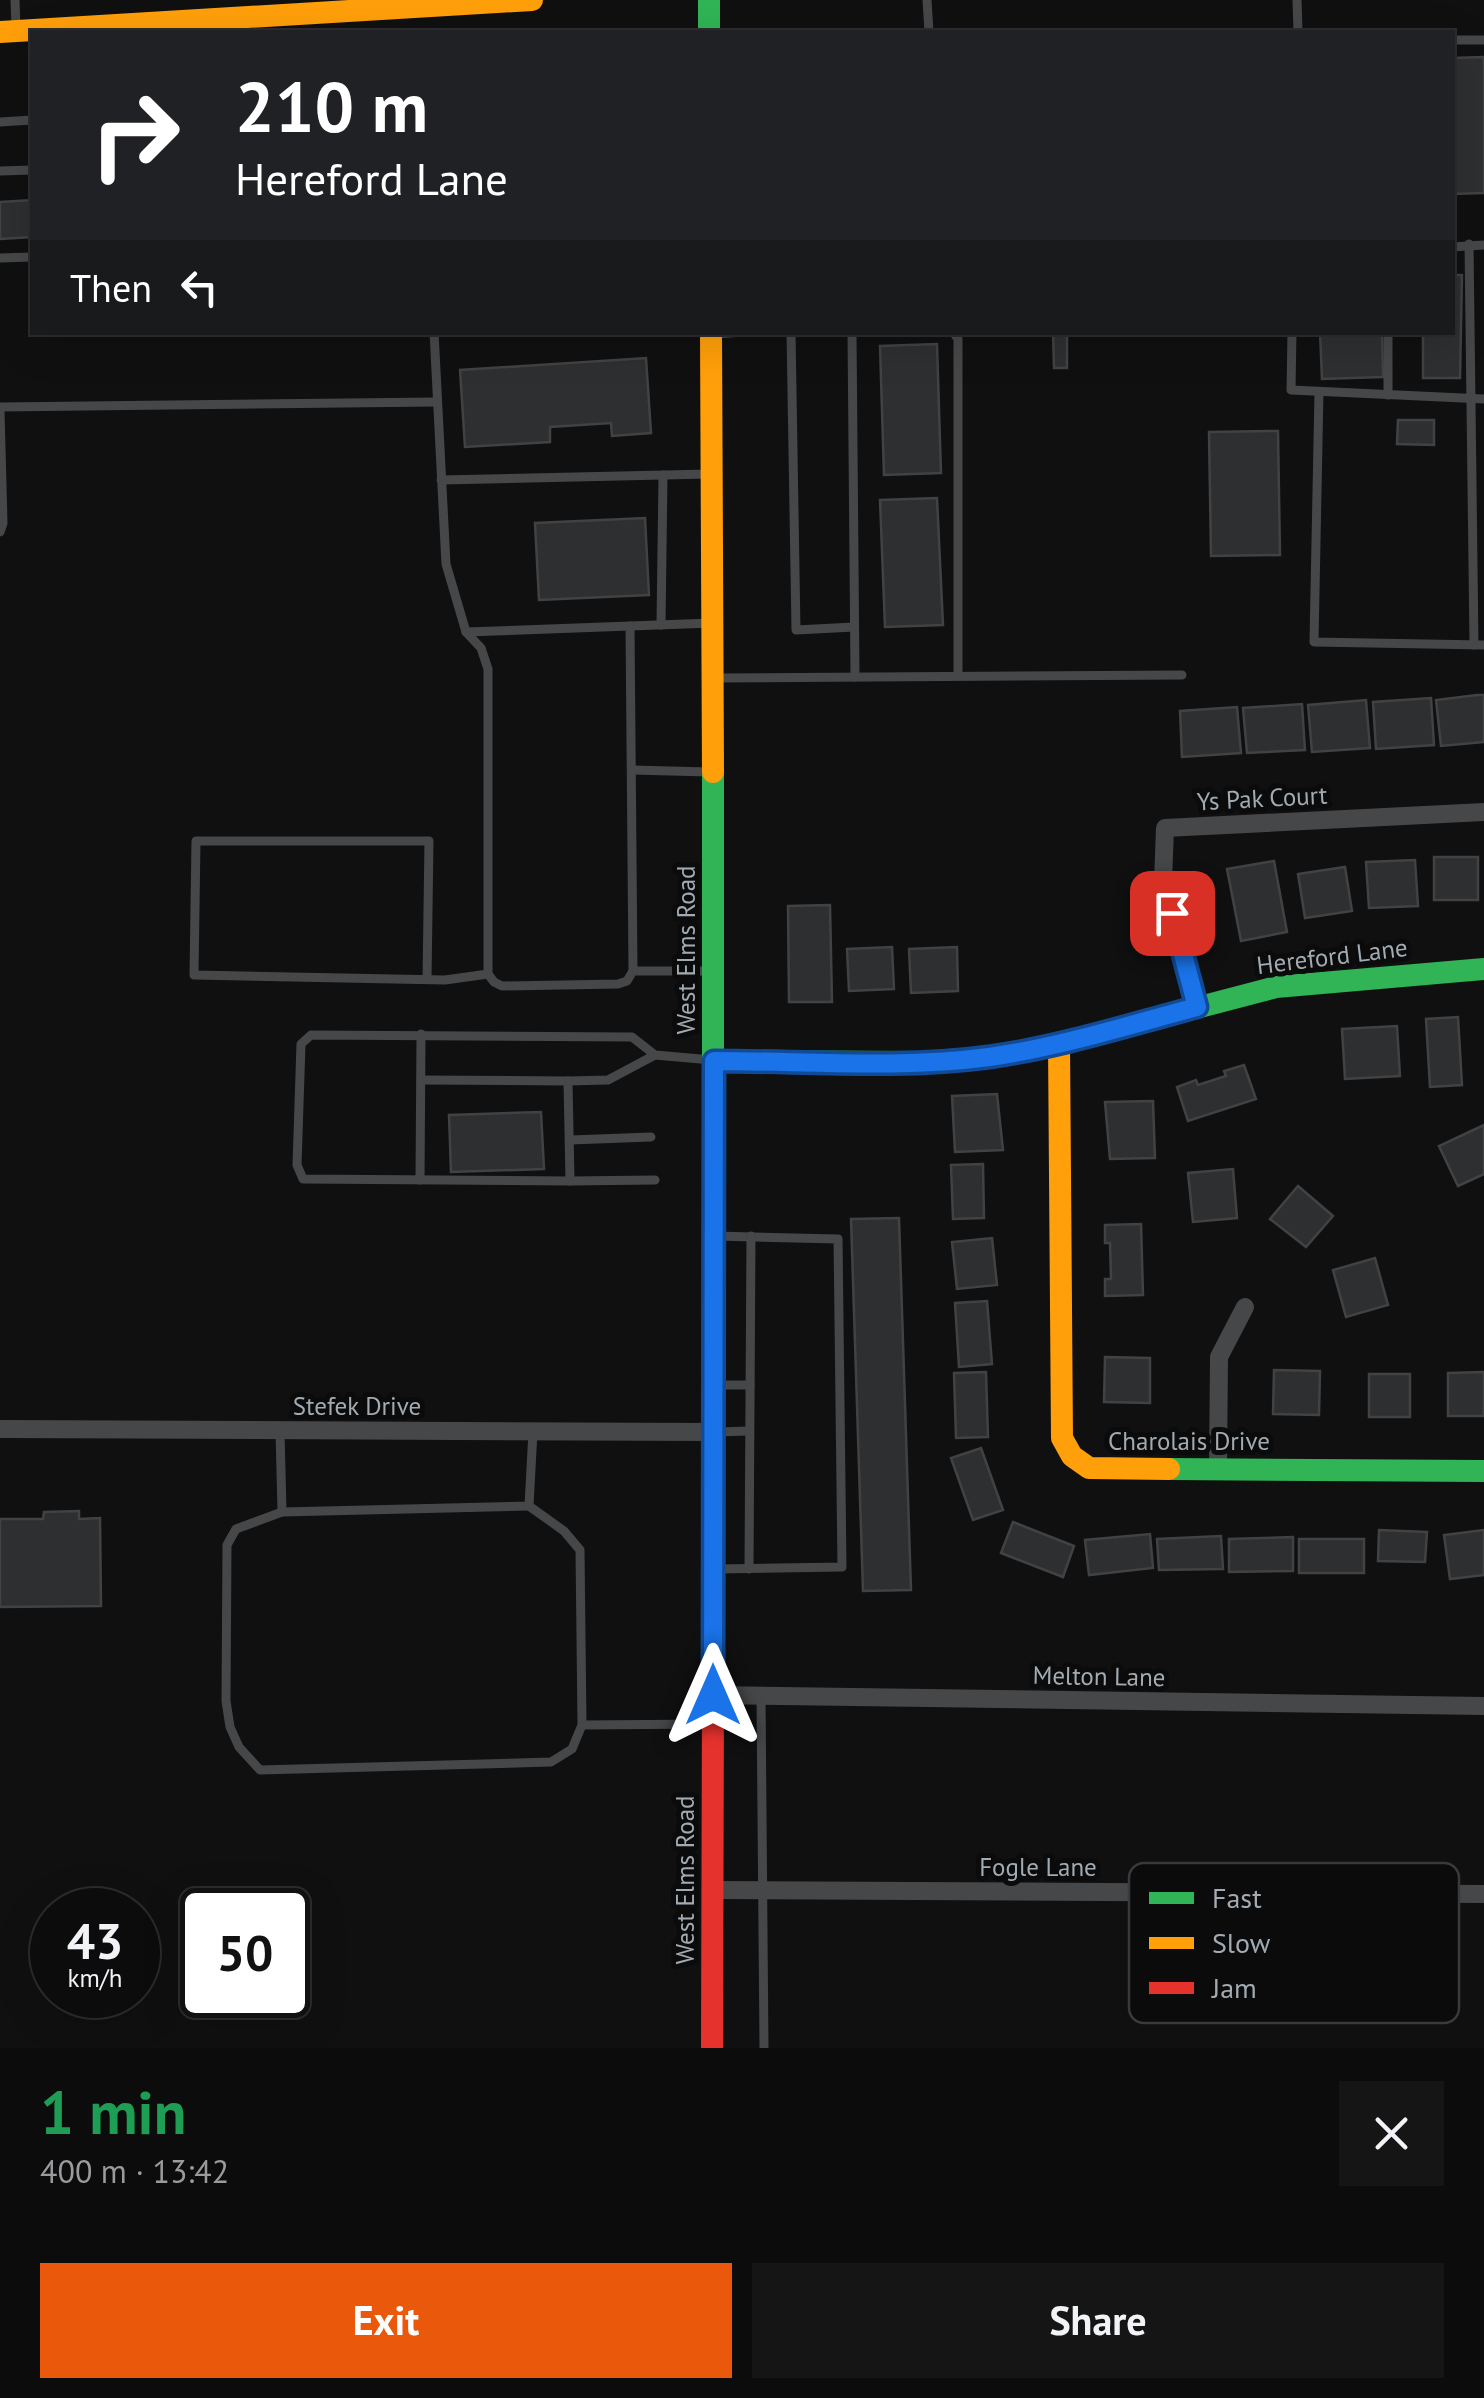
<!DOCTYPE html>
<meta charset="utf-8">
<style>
body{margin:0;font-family:"PT Sans",sans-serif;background:#151516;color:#f1f3f6;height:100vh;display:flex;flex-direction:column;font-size:38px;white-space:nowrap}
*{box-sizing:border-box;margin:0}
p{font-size:32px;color:#9a9b9d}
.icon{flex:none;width:55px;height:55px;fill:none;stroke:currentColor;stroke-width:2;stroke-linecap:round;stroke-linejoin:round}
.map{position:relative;height:2048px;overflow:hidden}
.side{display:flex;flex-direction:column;background:#0c0c0d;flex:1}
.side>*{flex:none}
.banner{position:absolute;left:30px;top:30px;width:1425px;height:305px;border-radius:0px;box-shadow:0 10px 40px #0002,0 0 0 2px #2c2c2e;background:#202124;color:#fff;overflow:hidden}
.speed{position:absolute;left:30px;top:1888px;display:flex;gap:20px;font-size:50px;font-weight:700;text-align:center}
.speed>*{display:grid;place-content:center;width:130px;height:130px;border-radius:50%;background:#0c0c0d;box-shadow:0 10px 40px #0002,0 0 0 2px #2c2c2e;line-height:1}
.speed small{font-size:25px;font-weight:400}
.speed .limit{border:5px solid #111;border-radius:15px;background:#fff;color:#111}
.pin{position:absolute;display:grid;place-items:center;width:85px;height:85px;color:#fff;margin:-42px;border-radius:20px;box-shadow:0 5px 15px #0006}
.me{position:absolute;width:110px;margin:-55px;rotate:0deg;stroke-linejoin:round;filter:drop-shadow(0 0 8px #0008)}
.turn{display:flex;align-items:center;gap:35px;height:210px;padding:0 40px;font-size:45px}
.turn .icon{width:130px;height:130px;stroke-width:2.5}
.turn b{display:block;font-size:70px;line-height:85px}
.then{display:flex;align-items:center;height:95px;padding:0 40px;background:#0003;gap:20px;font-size:38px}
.round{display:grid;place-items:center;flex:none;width:105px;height:105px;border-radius:0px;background:#151516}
.overview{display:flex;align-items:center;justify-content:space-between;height:170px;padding:0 40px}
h1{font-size:60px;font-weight:700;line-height:75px;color:#1e9e55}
.button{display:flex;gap:20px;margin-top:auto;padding:20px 40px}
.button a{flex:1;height:115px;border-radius:0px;background:#ea580c;color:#fff;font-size:40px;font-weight:700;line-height:115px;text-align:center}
.button a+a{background:#151516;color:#f1f3f6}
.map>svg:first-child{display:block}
</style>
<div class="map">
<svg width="1484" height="2048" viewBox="0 0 1484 2048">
<rect width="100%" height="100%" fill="#101011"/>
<g fill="#2e2f31" stroke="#404244" stroke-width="2.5">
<path d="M1484,57v136l-32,1v-136z"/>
<path d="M32,200v37l-32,2v-37z"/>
<path d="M1452,275h10l-2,103h-37v-46h29z"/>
<path d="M1053,332h14v36h-13z"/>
<path d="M1320,332h62l1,45 -61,2z"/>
<path d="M937,344l4,129 -57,2 -4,-129z"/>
<path d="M646,358l5,75 -39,3 -1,-13 -61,4v15l-85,5 -5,-77z"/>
<path d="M1398,420h36v25l-37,-1z"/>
<path d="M1278,431l2,124 -69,1 -2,-124z"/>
<path d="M937,498l6,127 -58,2 -5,-127z"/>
<path d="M645,518l4,77 -110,5 -4,-77z"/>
<path d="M1477,695h7v47l-43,4 -5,-46z"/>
<path d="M1431,698l3,47 -58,4 -3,-47z"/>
<path d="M1366,700l4,48 -58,4 -4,-47z"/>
<path d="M1302,704l3,46 -58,3 -4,-45z"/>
<path d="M1237,707l4,46 -59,4 -2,-46z"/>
<rect x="1434" y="857" width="44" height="43"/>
<path d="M1415,860l3,46 -49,2 -3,-46z"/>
<path d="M1274,861l13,71 -46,9 -14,-72z"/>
<path d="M1345,867l7,44 -47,7 -7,-44z"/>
<path d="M830,905l2,97h-43l-1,-96z"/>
<path d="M892,947l2,42 -45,2 -2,-42z"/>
<path d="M957,947l1,44 -47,2 -2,-44z"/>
<path d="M1458,1017l4,68 -32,2 -4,-68z"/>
<path d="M1397,1026l3,50 -55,3 -3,-50z"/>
<path d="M1244,1065l12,34 -68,22 -11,-34 19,-7 2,5 28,-9 -2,-5z"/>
<path d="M997,1094l6,56 -48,2 -3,-56z"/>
<path d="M1153,1101l2,57 -45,1 -5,-57z"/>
<path d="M541,1112l3,57 -93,3 -2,-57z"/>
<path d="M1484,1125v49l-26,12 -19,-40z"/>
<path d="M983,1164l1,54 -31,1 -2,-54z"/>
<path d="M1233,1169l4,49 -44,4 -5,-49z"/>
<path d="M1298,1186l35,30 -27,31 -36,-28z"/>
<path d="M899,1218l12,372 -48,1 -12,-372z"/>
<path d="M1141,1224l2,71 -38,1v-17h6l-1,-36h-5v-18z"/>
<path d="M992,1238l5,47 -40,4 -5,-47z"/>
<path d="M1375,1258l13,47 -42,12 -13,-47z"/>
<path d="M987,1301l5,63 -33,3 -4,-64z"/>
<path d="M1105,1357l45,1v45l-46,-1z"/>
<path d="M1274,1370l46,1 -1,44 -46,-1z"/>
<path d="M986,1372l2,65 -32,1 -2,-65z"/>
<path d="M1484,1372v44h-36v-43z"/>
<rect x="1369" y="1374" width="41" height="43"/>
<path d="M981,1448l22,62 -30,10 -22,-62z"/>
<path d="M79,1511v8l21,-1 1,88 -101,1v-88h43l1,-7z"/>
<path d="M1013,1522l61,24 -11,31 -62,-24z"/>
<path d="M1379,1530l48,2 -2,30 -47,-1z"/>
<path d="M1484,1530v45l-34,4 -6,-44z"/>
<path d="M1150,1534l3,34 -64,7 -4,-35z"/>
<path d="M1221,1536l2,33 -64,1 -2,-31z"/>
<path d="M1293,1537v34l-64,1v-33z"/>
<rect x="1299" y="1539" width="65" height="34"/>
</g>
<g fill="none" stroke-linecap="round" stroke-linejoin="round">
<g stroke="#454749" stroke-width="9">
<path d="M15,0l1,27"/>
<path d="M927,0l2,32"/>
<path d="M1297,0l1,32"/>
<path d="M1452,40h32"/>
<path d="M0,122l32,-2"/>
<path d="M0,171l32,-1"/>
<path d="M1469,244l5,401"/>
<path d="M1452,247l32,-2"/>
<path d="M0,258l32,-1"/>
<path d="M434,332l12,232 20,68 15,16 7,21v305l6,8 8,4 116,-2 9,-3 6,-10h80"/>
<path d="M791,332l5,298 58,-3"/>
<path d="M852,332l3,345"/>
<path d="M953,332l5,7v337"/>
<path d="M1292,332l-1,58 193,9"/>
<path d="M714,334l31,-2"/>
<path d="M1319,392l-5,250 170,3"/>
<path d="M1388,395v-63"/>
<path d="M0,407l436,-5"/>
<path d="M0,411l3,112 -3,9"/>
<path d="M441,480l268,-6"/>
<path d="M661,625l2,-150"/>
<path d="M630,626l82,-3"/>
<path d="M466,632l164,-6 3,345"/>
<path d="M715,678l467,-3"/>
<path d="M632,770l77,2"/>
<path d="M427,979l2,-138h-233l-2,134 251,5 43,-6"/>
<path d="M655,1055l-47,25 -40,1 2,100 -267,-2 -6,-14 4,-121 10,-9 321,2 23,18 57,5"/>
<path d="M421,1080l147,1"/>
<path d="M570,1140l81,-3"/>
<path d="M420,1180l1,-146"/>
<path d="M570,1181l85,-1"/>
<path d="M715,1236l123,3 4,328 -124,2"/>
<path d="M718,1385h32"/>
<path d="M280,1431l2,81 -46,17 -9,16 -1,156 4,26 9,20 21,23 291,-8 21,-13 10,-24 128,-1"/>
<path d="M717,1432l32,-1"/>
<path d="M529,1506l35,25 16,19 2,175"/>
<path d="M282,1512l247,-6 4,-75"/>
<path d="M749,1569l2,-333"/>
<path d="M761,1696l3,352"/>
</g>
<g stroke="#454749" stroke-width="18">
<path d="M1197,1007l-34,-125 2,-54 319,-16"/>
<path d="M0,1429l713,3"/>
<path d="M1218,1468l1,-111 26,-50"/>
<path d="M713,1695l771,11"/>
<path d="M712,1890l772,4"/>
</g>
<g stroke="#30b455" stroke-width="22">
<path d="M709,0v32"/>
<path d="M715,1061l208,1 66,-5 70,-13 217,-57 208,-18"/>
<path d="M1169,1469l315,2"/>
<path d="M713,1693v-921"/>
</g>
<g stroke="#ff9f0a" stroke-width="22">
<path d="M0,32l532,-32"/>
<path d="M711,332l2,440"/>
<path d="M1059,1044l3,394 10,18 17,12 80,1"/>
</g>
<path stroke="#e5322d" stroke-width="22" d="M712,2048l1,-355"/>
</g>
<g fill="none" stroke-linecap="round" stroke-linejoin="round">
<g stroke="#114b97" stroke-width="25">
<path id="route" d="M713,1695l1,-634c91,0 185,8 275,-4 71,-10 140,-32 208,-50l-25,-94"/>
</g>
<use href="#route" stroke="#1a73e8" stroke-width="18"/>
</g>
<g text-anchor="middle" stroke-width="10" stroke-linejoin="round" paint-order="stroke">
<g font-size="25" fill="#a2abb1" stroke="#0b0b0c">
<text transform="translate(1262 798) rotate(-3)" y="9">Ys Pak Court</text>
<text transform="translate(686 950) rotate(-90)" y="9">West Elms Road</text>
<text transform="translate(1332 956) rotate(-7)" y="9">Hereford Lane</text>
<text x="357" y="1415">Stefek Drive</text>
<text x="1189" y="1450">Charolais Drive</text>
<text transform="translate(1099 1676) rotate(1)" y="9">Melton Lane</text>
<text x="1038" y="1876">Fogle Lane</text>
<text transform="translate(685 1880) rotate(-90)" y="9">West Elms Road</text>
</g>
</g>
<rect x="1129" y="1863" width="330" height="160" rx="15" fill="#0b0b0c" stroke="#383b3e" stroke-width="2.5"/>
<rect x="1149" y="1892" width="45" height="12" fill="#30b455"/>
<rect x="1149" y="1937" width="45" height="12" fill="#ff9f0a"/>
<rect x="1149" y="1982" width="45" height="12" fill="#e5322d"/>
<g font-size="28" fill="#a2abb1">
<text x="1212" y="1908">Fast</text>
<text x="1212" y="1953">Slow</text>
<text x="1212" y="1998">Jam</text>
</g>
</svg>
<div class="speed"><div>43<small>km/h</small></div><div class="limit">50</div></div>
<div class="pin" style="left:1172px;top:913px;background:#d93025"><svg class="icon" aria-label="arrive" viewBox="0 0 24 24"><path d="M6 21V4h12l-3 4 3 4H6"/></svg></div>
<svg class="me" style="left:713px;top:1695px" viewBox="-20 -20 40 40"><path d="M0-17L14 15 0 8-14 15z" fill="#1a73e8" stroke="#fff" stroke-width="4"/></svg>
<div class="banner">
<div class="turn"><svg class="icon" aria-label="right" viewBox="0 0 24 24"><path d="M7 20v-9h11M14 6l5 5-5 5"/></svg><div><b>210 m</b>Hereford Lane</div></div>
<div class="then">Then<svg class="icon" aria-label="left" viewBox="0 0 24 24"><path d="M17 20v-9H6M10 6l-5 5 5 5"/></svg></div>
</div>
</div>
<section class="side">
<div class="overview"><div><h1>1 min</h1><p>400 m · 13:42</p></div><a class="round"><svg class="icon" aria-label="close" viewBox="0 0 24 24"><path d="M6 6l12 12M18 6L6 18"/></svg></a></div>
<div class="button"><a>Exit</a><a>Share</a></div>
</section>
